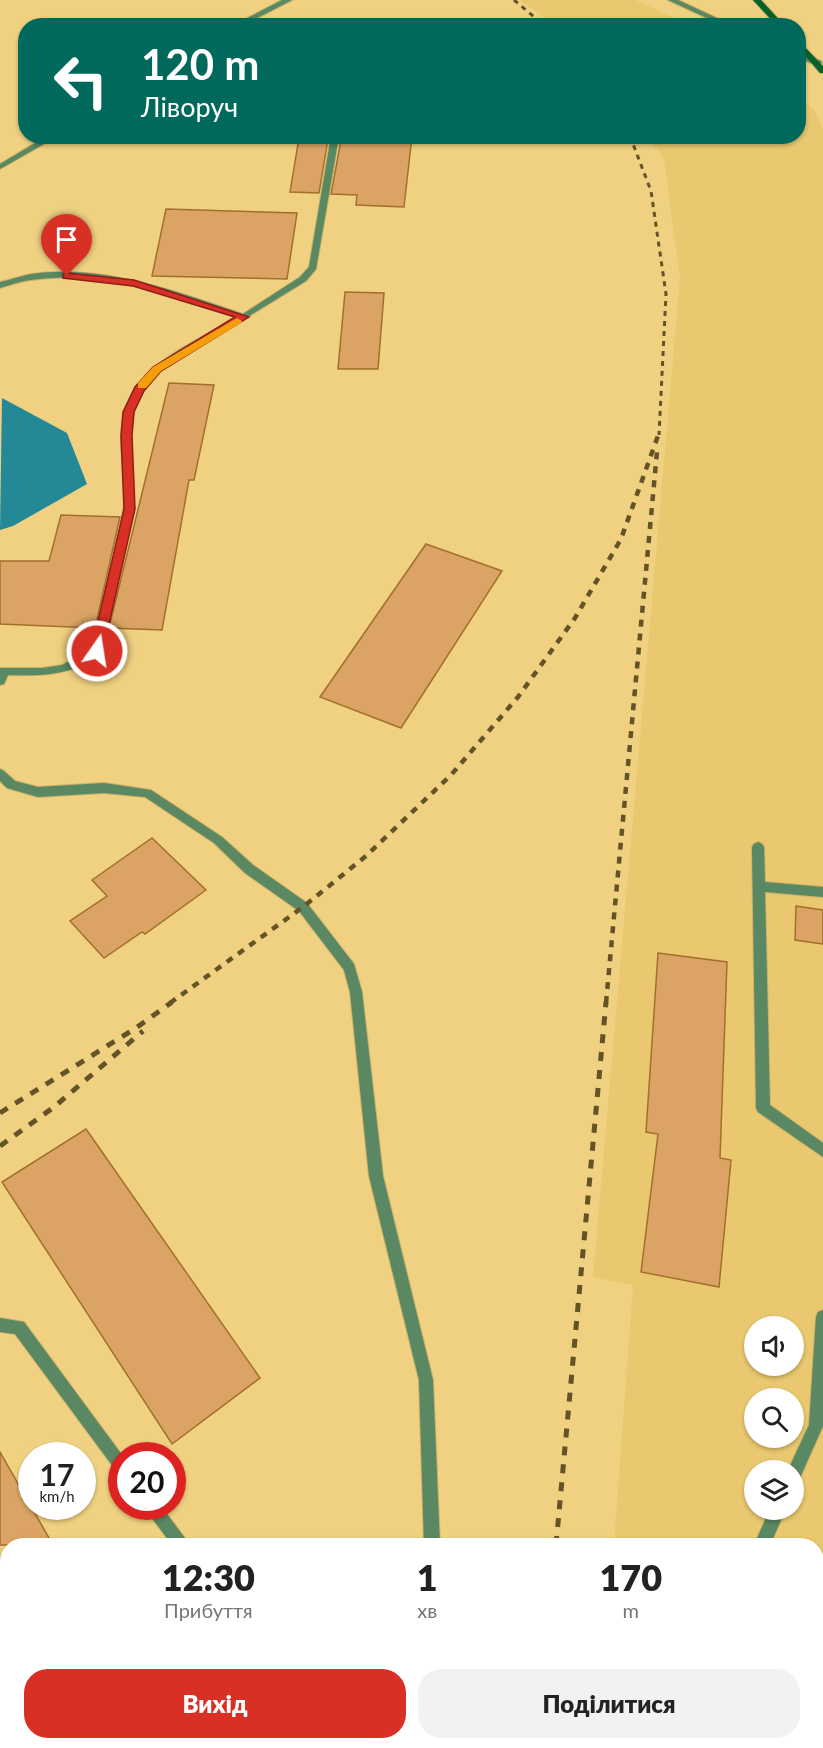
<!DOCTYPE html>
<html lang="uk">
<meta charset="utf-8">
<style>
body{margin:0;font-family:Lato,sans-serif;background:#f2f2f2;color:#222;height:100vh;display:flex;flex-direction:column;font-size:22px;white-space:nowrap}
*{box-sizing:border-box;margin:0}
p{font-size:20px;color:#767676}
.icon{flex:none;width:33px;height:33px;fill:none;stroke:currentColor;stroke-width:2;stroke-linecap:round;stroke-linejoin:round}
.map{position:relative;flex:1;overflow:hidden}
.drawer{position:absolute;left:0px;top:1538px;width:824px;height:212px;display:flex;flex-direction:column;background:#fff;border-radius:24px 24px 0 0;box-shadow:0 2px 4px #0004}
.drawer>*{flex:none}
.guide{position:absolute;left:18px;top:18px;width:788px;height:126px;border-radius:24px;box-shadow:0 2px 4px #0004;background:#00695c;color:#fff;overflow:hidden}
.tools{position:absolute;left:744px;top:1316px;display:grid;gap:12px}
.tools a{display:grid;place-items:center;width:60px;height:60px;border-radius:50%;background:#fff;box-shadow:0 2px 4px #0004;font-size:30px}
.speed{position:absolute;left:18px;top:1442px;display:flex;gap:12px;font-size:30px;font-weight:700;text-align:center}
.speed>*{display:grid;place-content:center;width:78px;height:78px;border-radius:50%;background:#fff;box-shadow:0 2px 4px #0004;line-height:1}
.speed small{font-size:15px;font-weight:400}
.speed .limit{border:9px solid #d22;background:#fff;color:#111}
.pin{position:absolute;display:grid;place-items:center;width:51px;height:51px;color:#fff;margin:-62px -26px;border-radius:50% 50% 50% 0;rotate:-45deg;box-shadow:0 0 6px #0007}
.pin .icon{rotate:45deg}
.me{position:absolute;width:66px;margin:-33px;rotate:13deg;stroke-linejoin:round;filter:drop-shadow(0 0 4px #0008)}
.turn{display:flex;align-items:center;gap:21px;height:126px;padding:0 24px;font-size:27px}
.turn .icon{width:78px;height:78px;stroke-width:2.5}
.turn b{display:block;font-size:42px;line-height:51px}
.eta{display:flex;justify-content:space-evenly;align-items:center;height:102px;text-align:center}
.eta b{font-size:36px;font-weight:800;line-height:42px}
.action{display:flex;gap:12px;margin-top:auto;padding:12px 24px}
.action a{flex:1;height:69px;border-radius:24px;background:#d93025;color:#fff;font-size:24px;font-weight:800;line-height:69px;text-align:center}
.action a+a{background:#f2f2f2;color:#222}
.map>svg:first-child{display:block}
</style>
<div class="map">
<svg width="823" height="1748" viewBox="0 0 823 1748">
<rect width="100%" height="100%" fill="#efd181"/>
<g fill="#e9c86f" fill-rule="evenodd">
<path d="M520,0h115l56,25h-137z"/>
<path d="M798,96l17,15 8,18v1475l-7,16v-75h-202l19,-260 -40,-8 87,-999 -16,-119 -16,-22 150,-1zM754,1326h40v39h-40zM754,1398h40v39h-40zM754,1470h40v39h-40z"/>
<path d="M575,1742h185l-3,6h-184z"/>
</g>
<path fill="#248897" d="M2,398l65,35 20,51 -74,42 -13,4z"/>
<g fill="#dba464" stroke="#a26f2c" stroke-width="1.5">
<path d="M366,136h46l-8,71 -48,-2 1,-10 -26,-1 10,-54 24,1z"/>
<path d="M299,138l29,1 -9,54 -29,-1z"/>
<path d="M166,209l131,4 -10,66 -135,-3z"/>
<path d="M345,292l39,1 -6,76h-40z"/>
<path d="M169,383l45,2 -20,95h-5l-27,150 -53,-2z"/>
<path d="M61,515l59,2 -25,111 -95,-4v-63h49z"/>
<path d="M426,544l76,27 -101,157 -81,-31z"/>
<path d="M152,838l54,52 -61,44 -3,-2 -38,26 -34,-37 37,-25 -15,-16z"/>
<path d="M796,906l27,4v34l-28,-4z"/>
<path d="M658,953l69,9 -7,196 11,2 -12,127 -78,-15 17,-138 -12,-2z"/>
<path d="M86,1129l174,249 -88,66 -170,-262z"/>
<path d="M0,1452l53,93h-53z"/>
</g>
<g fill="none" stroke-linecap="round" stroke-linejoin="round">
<g stroke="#cab069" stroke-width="2">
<g id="lane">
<path d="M282,0h10l-50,26h-10z"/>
<path d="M668,0h10l56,26h-10z"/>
<path d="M798,52l23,9 1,2 -7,2 -17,-8z"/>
<path d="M47,136h11l-58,33v-5z"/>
<path d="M331,136h8l-23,133 -10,12 -146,90 -17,19 -9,22 -3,24 3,73 -33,145c-32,22 -56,22 -93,21l-4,9 -4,1v-17h42l20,-3 30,-16c10,-46 24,-92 31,-138 4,-23 -2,-49 -2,-73 0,-68 65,-91 116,-120 -66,-23 -136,-49 -206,-38 -10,1 -21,5 -31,8v-6c10,-2 21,-6 31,-8 73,-10 144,17 212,40l57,-37 9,-10z"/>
<path d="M0,769l4,2 11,10 23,6 66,-4 47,7 71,47 31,28 54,38 47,61 8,28 21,184 50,204 7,165h-16l-5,-165 -50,-204 -19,-184 -6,-22 -45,-59 -54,-38 -31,-30 -69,-46 -41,-4 -66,4 -31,-9 -7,-7z"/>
<path d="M758,842l4,2 2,3 1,35 58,5v10l-58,-5 5,213 53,38v14l-65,-45 -2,-4 -4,-261 2,-3z"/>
<path d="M823,1310v116l-24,54 -5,3v-13h-6l21,-45 7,-108 2,-5z"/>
<path d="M0,1318l24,4 98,133v19l-5,-2 -102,-138 -15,-2z"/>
<path d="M143,1506h18l29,39h-18z"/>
<path d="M770,1509h16l-16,36h-16z"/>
<path d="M237,1742h16l-2,6h-16z"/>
<rect x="414" y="1742" width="16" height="6"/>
<path d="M664,1742h17l-2,6h-17z"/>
</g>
</g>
<g stroke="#cab069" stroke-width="2">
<g id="secondary">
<path d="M753,0h8l24,26h-8z"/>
<path d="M798,40l25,26v7h-3l-22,-26z"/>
</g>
</g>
<g stroke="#988348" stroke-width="4.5" stroke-dasharray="1.5 5" stroke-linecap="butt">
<path d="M816,1661l7,-14"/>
<path d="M773,1748l3,-6"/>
</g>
<use href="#lane" fill="#598862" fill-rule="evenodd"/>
<use href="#secondary" fill="#07622a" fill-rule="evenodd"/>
<g stroke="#645326" stroke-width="3" stroke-dasharray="5 5" stroke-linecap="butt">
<path d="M514,0l31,26"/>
<path d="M630,136l21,55 15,103 -7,141"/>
</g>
<g stroke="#645326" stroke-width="4.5" stroke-dasharray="7 7" stroke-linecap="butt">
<path d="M170,1003l133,-96 63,-51 85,-81 67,-78 57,-79 46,-79 38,-106"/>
<path d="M606,1003l51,-551"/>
</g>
<g stroke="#645326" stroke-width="5" stroke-dasharray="9 9" stroke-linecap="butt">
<path d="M0,1113l136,-85 36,-26"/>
<path d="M0,1146l54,-39 89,-76"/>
<path d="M556,1545l50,-543"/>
<path d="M519,1748l2,-6"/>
</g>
</g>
<path fill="#d93025" stroke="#8d1f18" stroke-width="1.5" d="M67,273l67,7 115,37 -88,54 -17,20 -10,21 -2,24 3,73 -32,142 -6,5 -6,-5 33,-142 -3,-73 2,-24 12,-25 18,-20 82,-50 -102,-31 -70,-8v-4z"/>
<path fill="#f59e0b" d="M237,318l5,3 -1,2 -80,48 -15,17h-8v-5l15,-16z"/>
</svg>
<div class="tools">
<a><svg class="icon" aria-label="sound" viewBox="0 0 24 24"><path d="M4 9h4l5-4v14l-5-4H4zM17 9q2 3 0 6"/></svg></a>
<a><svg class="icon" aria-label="search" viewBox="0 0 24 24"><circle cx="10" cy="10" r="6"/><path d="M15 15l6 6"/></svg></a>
<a><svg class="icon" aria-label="layers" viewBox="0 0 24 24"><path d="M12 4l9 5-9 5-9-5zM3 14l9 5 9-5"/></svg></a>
</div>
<div class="speed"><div>17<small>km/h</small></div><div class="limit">20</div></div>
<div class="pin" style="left:67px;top:276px;background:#d93025"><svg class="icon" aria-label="arrive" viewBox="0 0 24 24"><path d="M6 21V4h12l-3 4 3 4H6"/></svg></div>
<svg class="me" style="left:97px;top:651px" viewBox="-20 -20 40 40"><circle r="17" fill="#d93025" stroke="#fff" stroke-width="3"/><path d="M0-11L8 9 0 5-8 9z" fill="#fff"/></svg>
<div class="guide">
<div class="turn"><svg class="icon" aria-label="left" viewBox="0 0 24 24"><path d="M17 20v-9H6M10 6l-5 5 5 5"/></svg><div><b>120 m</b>Ліворуч</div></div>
</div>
<section class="drawer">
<div class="eta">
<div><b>12:30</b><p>Прибуття</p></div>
<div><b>1</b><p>хв</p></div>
<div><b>170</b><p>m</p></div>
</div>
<div class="action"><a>Вихід</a><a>Поділитися</a></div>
</section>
</div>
